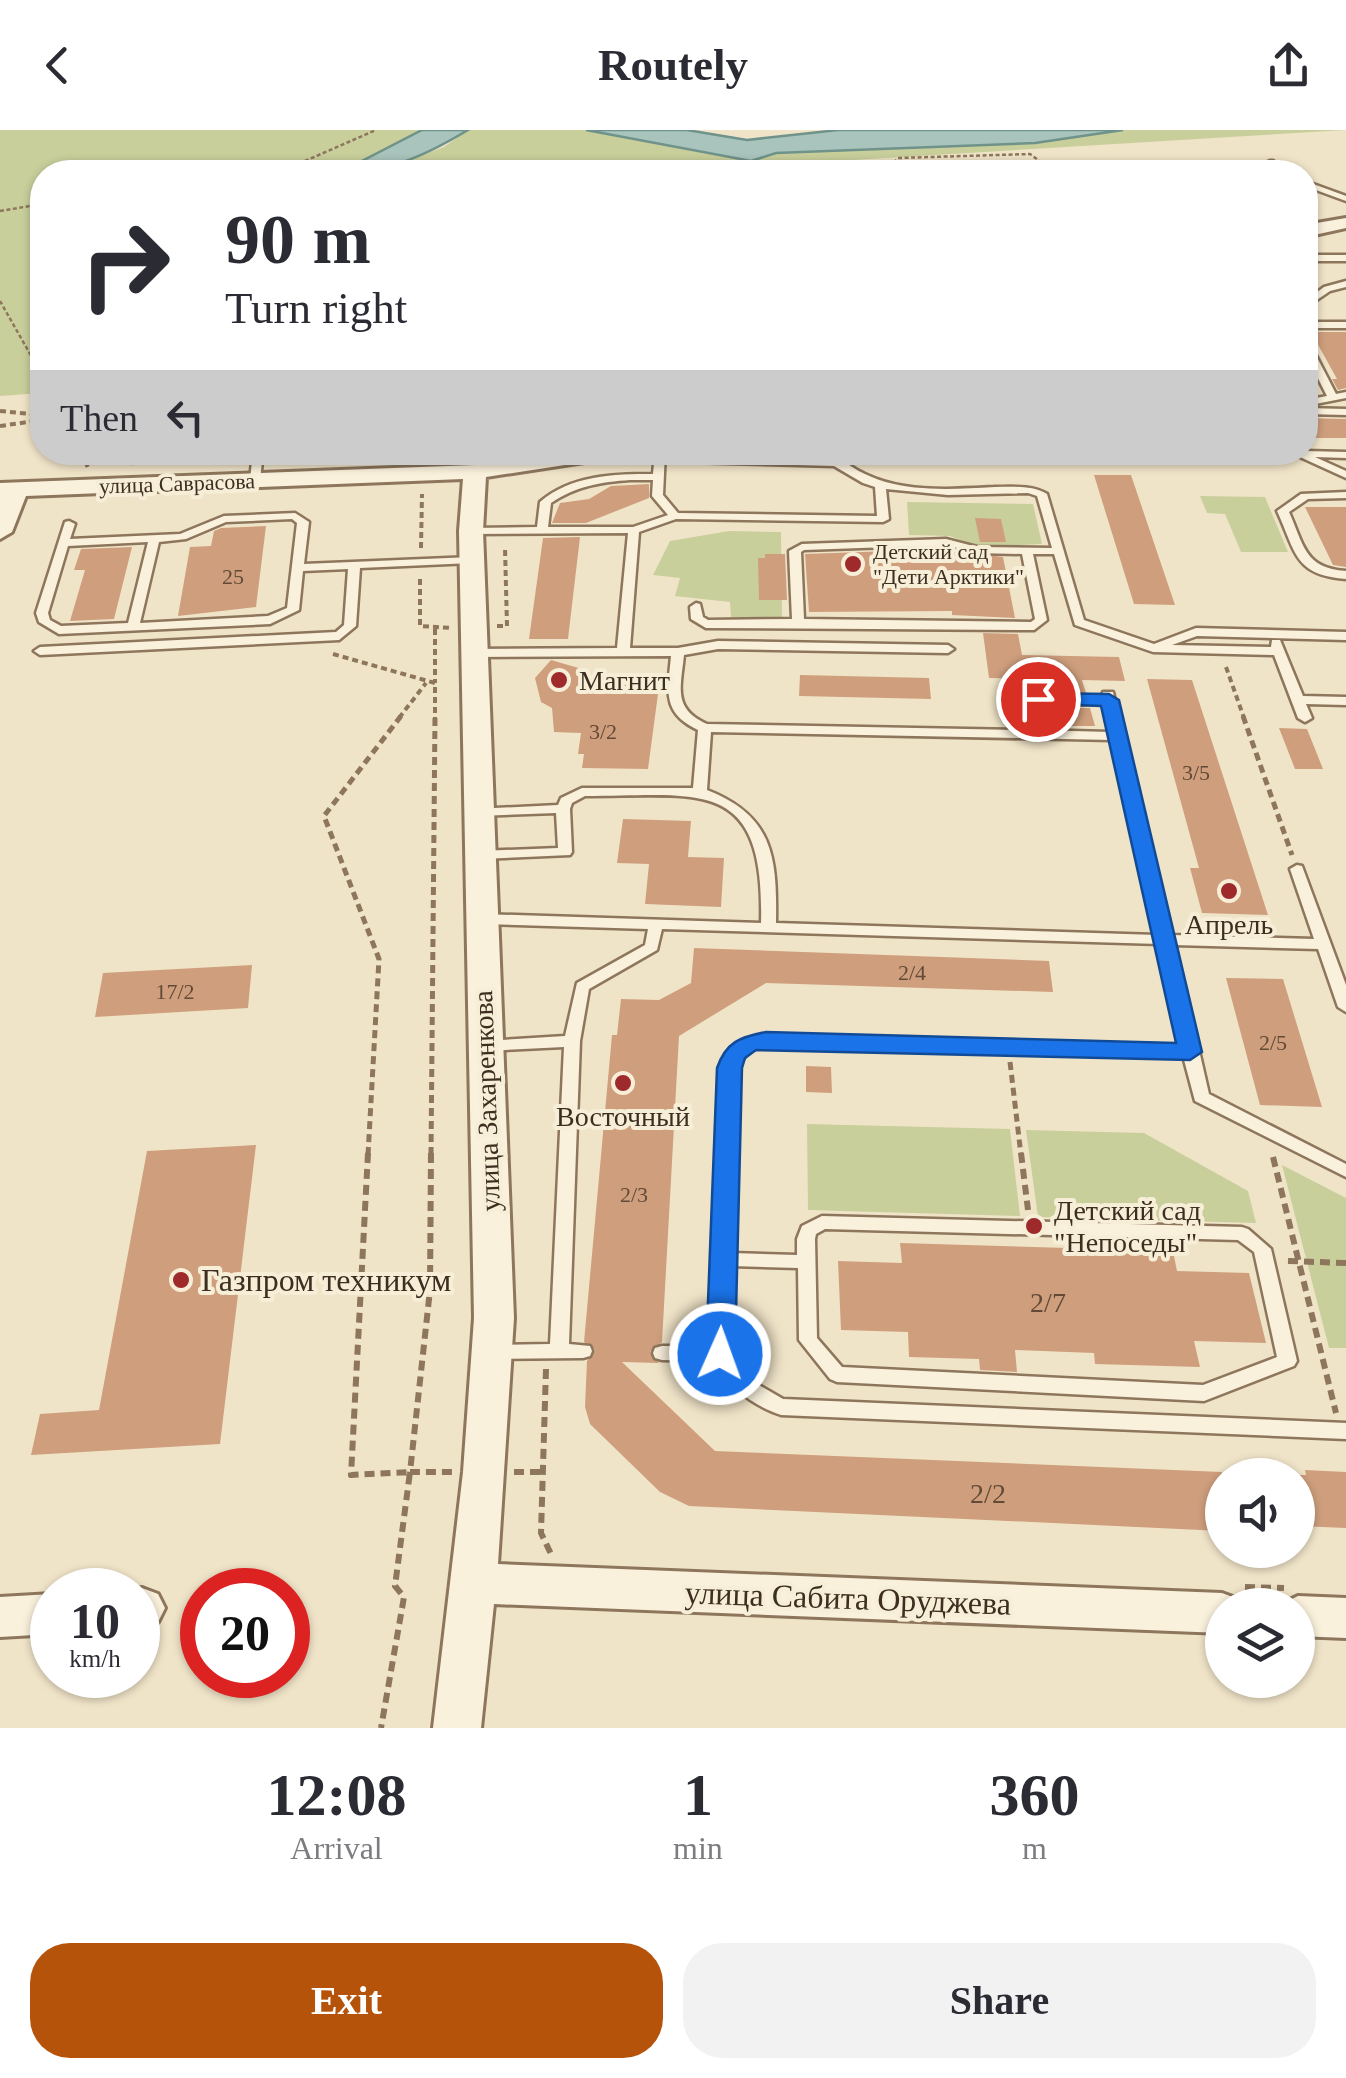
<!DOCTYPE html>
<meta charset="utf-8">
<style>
body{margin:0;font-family:"Times New Roman",serif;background:#f2f2f3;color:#2b2b33;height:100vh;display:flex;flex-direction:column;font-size:38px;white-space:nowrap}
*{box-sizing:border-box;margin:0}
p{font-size:32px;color:#7c7c81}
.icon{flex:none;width:55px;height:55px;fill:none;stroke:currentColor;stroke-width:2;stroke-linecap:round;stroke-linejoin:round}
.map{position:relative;height:1598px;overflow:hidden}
.drawer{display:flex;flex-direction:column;background:#fff;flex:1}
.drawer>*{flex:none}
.top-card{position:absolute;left:30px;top:30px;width:1288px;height:305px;border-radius:40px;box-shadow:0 2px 8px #0004;background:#fff;color:#2b2b33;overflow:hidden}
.fabs{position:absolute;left:1205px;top:1328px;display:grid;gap:20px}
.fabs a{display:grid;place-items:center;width:110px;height:110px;border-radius:50%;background:#fff;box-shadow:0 2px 8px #0004;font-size:50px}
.speed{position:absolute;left:30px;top:1438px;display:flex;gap:20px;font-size:50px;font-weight:700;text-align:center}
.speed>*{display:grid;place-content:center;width:130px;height:130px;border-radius:50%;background:#fff;box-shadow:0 2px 8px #0004;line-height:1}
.speed small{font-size:25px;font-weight:400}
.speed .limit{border:15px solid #d22;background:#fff;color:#111}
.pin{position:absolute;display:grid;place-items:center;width:85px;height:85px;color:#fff;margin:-42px;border:5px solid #fff;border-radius:50%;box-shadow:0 2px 10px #0007}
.me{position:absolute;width:110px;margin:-55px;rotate:2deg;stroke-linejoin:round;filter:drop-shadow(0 0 8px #0008)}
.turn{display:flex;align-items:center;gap:35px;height:210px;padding:0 30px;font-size:45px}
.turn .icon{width:130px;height:130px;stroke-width:2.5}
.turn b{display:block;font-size:70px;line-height:85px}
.then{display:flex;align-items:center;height:95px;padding:0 30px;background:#0003;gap:20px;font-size:38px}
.eta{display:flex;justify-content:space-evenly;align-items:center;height:170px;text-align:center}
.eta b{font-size:60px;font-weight:700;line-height:70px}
.action{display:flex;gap:20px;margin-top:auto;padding:20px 30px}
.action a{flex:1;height:115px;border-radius:40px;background:#b45309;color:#fff;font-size:40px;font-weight:700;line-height:115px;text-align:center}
.action a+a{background:#f2f2f3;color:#2b2b33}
header{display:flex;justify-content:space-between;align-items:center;height:130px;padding:0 30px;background:#fff;font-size:45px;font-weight:700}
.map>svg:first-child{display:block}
</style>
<header><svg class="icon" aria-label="back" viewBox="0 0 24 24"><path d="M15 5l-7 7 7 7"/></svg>Routely<svg class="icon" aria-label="share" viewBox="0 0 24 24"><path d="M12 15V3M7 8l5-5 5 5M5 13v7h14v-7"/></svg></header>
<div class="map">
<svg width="1346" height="1598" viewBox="0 0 1346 1598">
<rect width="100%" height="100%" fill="#f0e4c8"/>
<g fill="#c9cf9b">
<path d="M0,0h422l-68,35 -32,7h-280v221l-42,3z"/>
<path d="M468,0h118l165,31 25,-8 259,-10 88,-13h223l-493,30 22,12h-501l70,-25z"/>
<path d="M1200,366l65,1 23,55h-47l-16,-38 -18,-1z"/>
<path d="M907,372l126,2 9,40 -63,3 -29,-11 -41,-1z"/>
<path d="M729,401l52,1 1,85h-51l-1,-15 -55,-6 5,-18 -27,-3 17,-34z"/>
<path d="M807,994l203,5 10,87 -212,-6z"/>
<path d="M1026,1000l118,3 104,58 8,32 -218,-6z"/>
<path d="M1282,1035l64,33v150h-17z"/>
</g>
<g fill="#a9c4bc" stroke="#6f938a" stroke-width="2.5">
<path d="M422,0h46c-53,32 -84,43 -146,42l32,-7z"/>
<path d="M586,0h101l60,10 91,-10h285l-88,13 -259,10 -25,8z"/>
</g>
<g fill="#cf9f7d">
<path d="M1311,202h35v56l-8,2 -6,-11h5z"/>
<path d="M1305,288l41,1v19h-41z"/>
<path d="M1094,345h37l44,130 -41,-1z"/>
<path d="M649,354v14l-63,25h-34l8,-20 29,-4 22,-13z"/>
<path d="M1305,377h41v60l-13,-2z"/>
<path d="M975,388l26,1 5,23h-26z"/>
<path d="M266,396l-10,81 -78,9 12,-69 21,-1 3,-15 7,-3z"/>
<path d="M580,407l-12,102h-39l14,-101z"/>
<path d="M132,417l-18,72 -44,2 15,-51h-11l7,-21z"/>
<path d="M946,419l57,8 12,61 -63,-3v-4l-143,1 -4,-58z"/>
<path d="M765,424h20l2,46h-28l-1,-42h7z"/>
<path d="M983,503l35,1 4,21 97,2 6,24 -43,-1 4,13 -39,1 -4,-15 -54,-1z"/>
<path d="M551,530l31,9 11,10h67l-12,90 -66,-1 2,-14h-6l3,-21 -27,-1 -2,-24 -11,-6 -6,-24z"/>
<path d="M800,545l129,3 2,21 -132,-3z"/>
<path d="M1147,549l45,1 76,235 -66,-2 -12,-45h9z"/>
<path d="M1051,578h39l5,18h-39z"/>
<path d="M1279,598l28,1 16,40h-28z"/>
<path d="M623,689l68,2 -3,36 36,1 -3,49 -76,-3 4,-40 -32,-1z"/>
<path d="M694,818l355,13 4,31 -287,-9 -87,53 -17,306 -12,10 9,11 -37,-1 93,89 507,21v59l-533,-25 -29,-14 -70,-68 -5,-17 2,-46 8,-11 -11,-8 28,-307h5l4,-36 38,1 32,-17z"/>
<path d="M252,835l-4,43 -153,9 8,-44z"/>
<path d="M1226,848l57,1 39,128 -62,-2z"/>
<path d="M806,936l25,1 1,26 -26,-1z"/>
<path d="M256,1015l-36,299 -189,11 9,-41 59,-4 48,-259z"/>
<path d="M900,1113l273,8 4,20 72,2 17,70 -72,-2 6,26 -105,-3 -1,-11 -79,-3 2,22 -37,-2 -1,-11 -70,-2 -1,-25 -67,-2 -3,-69 64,2z"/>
<path d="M1305,1340l41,2v56l-48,-2v-51h8z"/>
</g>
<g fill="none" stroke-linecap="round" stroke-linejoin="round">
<g stroke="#8d765c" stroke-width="5">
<g id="lane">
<path d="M1270,31h3l15,11h-9l-12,-7 -1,-2z"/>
<path d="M1305,51l41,15v5l-41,-15z"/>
<rect x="1305" y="125" width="41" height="6"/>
<path d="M1346,151v6l-16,4 -25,17v-7l19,-14z"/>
<rect x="1305" y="192" width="41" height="6"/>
<path d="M1305,211l5,3 26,50 10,-2v6l-41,8v-6l22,-4 -22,-43z"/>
<path d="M1305,278l41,1v6l-41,-1z"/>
<path d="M1305,321l41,1v6l-31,-1 31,14v7l-57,-26z"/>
<path d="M253,322h10l-3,28 -5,3 -5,-3z"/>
<path d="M655,322h10l-2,43 15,18 199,3 -2,-29 -12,-4 -29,-17 -148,-4v-4l4,-1 138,3 -7,-8h12c45,43 104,38 162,35 18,0 37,-2 52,7l37,126 70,24 42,-16 150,4v8l-149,-4 -25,9 99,2 1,-7h8l23,56 43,1v8l-40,-1 6,14 -7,4 -7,-4 -24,-63 -121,-3 -78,-27 -21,-71h-21l14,66 -13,10 -328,-2 -15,-9 -1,-12 6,-4 4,1 3,13 5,3 84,-1 -3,-68 13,-7 144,-5 31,8 75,1 -15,-52 -9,-3 -80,2 -62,-6 3,30 -6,3 -207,-3 -37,13 -9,116h48l40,-7 230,4 6,4 -6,4 -230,-4 -34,6c-3,31 -12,54 23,69l313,6 -4,-23 8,-9 78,-2 1,-4h10l59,243 142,4 -24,-70 7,-4 5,1 44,119v27l-8,-5 -20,-58 -143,-4 34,149 137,70v13l-151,-76 -12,-45 -418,-11 -17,7 -11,16 -5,185 65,2v-16l5,-13 20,-10 420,11 6,2 23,20 26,112 -3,5 -90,35 -367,-19 -7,-3 -31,-39 -1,-72 -66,-2 -3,87 23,28 31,18 563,24v16l-565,-24c-29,-10 -51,-27 -67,-54l-52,-1 -7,-2 -2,-5 2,-5 7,-2h49l10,-278c10,-21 22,-28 44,-33l416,10 -22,-101 -497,-15 -5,21 -68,39 -9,52 -11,303 21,2 2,5 -2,5 -7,2 -90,1 -7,-2 -2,-5 2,-5 7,-2 57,-1 14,-297 -79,4 -8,-5 8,-5 80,-5 12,-53 68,-38 3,-16 -167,-5 -7,-5 7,-5 280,9c4,-147 -60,-127 -176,-127l-13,7 -2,6 2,43 -2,3 -90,4 -7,-4 7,-4 78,-3 -2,-35 -77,3 -7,-4 2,-3 84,-4 3,-7 21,-10h111l5,-58c-37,-17 -30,-40 -27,-74l-197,1 -6,-4 6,-4 143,-1 11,-115 -157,1 -6,-3 6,-3 66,-1 3,-25c31,-27 74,-28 113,-28zM630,350h23l-1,16 16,19 -35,12h-85l3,-24c25,-17 50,-21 79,-23zM946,415l31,8 45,1 13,65 -4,3 -227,-3 -3,-67 3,-2zM1104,574l6,28 -77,-2 -4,-22 3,-3zM711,602l401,8 45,195 -381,-12c1,-65 -2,-107 -69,-133zM825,1099l413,11 16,12 23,105 -74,28 -361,-18 -25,-29 -2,-99 1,-5z"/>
<path d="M1346,362v6l-38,1 -19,13c15,33 15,56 57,59v8c-52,-4 -50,-27 -69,-68l24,-17z"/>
<path d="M295,383l14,9 -5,42 168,-7 6,3 -6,3 -112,5 -4,58 -17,14 -299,15 -6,-4 6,-4 296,-15 8,-7 4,-56 -45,2 -4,39 -29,14 -211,10 -20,-12 -3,-9 29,-91 4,-1 6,3 -5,15 110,-5 44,-18zM292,389l5,4 -10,85 -19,8 -128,7 19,-81 27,-3 40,-17zM148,412l-20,81 -67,3 -11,-6 -2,-7 20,-67z"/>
</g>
</g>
<g stroke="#8d765c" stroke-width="6">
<g id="street">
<path d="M1346,88v10l-41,9v-12z"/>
<path d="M556,322h59l-11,7 -118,18 -3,54 31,787 -16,246 724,29 16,6 3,6h-19v28l-728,-29 -13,124h-48l30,-256 11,-154 -15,-787 4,-52 -437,17 -14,36 -12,7v-56l475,-18z"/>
<path d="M142,1458l16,6 7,14 -7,14 -20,6v-38h-6z"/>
<path d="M52,1464v40l-52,3v-40z"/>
<path d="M1298,1466l48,2v40l-48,-2v-31h-18z"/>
</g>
</g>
<g stroke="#8d765c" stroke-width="2.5" stroke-dasharray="4 2.5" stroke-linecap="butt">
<path d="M894,33l4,-5 132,-4 19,14 76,-4 14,8"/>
<path d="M894,33l155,5 2,4"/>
<path d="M906,36l27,6"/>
<path d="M254,42l51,-11 71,-31"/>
<path d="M0,81l42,-7"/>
<path d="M0,171l42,74"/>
</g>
<g stroke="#8d765c" stroke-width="4" stroke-dasharray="6 4" stroke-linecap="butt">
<path d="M0,281l42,4"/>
<path d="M0,296l42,-6"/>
<path d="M82,322l6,16"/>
<path d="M134,334l-3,-3 7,-9"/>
<path d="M421,418l1,-54"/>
<path d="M420,449v47l31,2"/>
<path d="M497,496h10l-2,-78"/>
<path d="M435,499v54"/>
<path d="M333,524l102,29v35"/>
<path d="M1226,537l18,51"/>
<path d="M399,588l27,-35"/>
</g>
<g stroke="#8d765c" stroke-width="5" stroke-dasharray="8 5" stroke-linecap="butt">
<path d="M1243,586l49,139"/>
<path d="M1010,932l11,93"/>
<path d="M368,1025l11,-196 -55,-143 77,-100"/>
<path d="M431,1025l4,-439"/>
</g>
<g stroke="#8d765c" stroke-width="6" stroke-dasharray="10 6" stroke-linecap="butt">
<path d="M368,1023l-17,322 59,-3 -15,114 9,11 -23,131"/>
<path d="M431,1023l-1,137 -20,182h43"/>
<path d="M1021,1023l7,57"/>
<path d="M1273,1027l63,256"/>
<path d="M1288,1131l58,2"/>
<path d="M546,1239l-5,164 10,21"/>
<path d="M514,1342h27"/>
<path d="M1245,1457l39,1"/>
</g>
<use href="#lane" fill="#faf1dc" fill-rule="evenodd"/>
<use href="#street" fill="#faf1dc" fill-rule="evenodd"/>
</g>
<path fill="#1a73e8" stroke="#114b97" stroke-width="2.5" d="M1038,563l71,1 10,6 83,352 -12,8 -434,-10 -11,8 -3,10 -7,286 -5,8h-20l-4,-8 11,-286c9,-26 23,-31 49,-36l410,11 -75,-337 -70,-3 -3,-4z"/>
<g fill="#9e2a2b" stroke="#f7eed8" stroke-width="4">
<circle cx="853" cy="434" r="10"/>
<circle cx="559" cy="550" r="10"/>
<circle cx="1229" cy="761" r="10"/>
<circle cx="623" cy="953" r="10"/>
<circle cx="1034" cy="1096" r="10"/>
<circle cx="181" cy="1150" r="10"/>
</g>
<g text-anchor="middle" stroke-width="8" stroke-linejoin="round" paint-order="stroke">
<g font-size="22" fill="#3d2e20" stroke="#f7eed8">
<text transform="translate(177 353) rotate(-2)" y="8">улица Саврасова</text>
</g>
<g font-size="22" fill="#3d2e20" stroke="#f7eed8" text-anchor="start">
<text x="873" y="429">Детский сад<tspan x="873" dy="25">"Дети Арктики"</tspan></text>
</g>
<g font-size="22" fill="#624a37">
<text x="233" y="454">25</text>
<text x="603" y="609">3/2</text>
<text x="1196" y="650">3/5</text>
<text x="912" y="850">2/4</text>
<text x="175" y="869">17/2</text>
<text x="1273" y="920">2/5</text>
<text x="634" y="1072">2/3</text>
</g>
<g font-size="28" fill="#3d2e20" stroke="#f7eed8" text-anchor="start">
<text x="579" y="560">Магнит</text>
<text x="1229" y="804" text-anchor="middle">Апрель</text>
<text x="623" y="996" text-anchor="middle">Восточный</text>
<text x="1054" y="1090">Детский сад<tspan x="1054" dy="32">"Непоседы"</tspan></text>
</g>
<g font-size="28" fill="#3d2e20" stroke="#f7eed8">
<text transform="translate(486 971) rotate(-92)" y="10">улица Захаренкова</text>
</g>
<g font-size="28" fill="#624a37">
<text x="1048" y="1182">2/7</text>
<text x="988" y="1373">2/2</text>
</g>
<g font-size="32" fill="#3d2e20" stroke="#f7eed8" text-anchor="start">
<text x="201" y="1161">Газпром техникум</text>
</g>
<g font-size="32" fill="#3d2e20" stroke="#f7eed8">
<text transform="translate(848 1468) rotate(2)" y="11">улица Сабита Оруджева</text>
</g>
</g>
</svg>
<div class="fabs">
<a><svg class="icon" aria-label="sound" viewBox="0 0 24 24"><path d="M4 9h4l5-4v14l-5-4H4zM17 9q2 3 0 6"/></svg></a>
<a><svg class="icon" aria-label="layers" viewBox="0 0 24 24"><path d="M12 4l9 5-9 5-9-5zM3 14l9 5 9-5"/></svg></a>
</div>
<div class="speed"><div>10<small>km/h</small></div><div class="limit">20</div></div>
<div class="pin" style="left:1038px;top:569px;background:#d93025"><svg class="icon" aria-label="arrive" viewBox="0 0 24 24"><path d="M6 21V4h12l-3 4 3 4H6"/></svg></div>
<svg class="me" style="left:720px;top:1224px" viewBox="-20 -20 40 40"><circle r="17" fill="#1a73e8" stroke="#fff" stroke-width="3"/><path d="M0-11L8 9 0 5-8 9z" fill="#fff"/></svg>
<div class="top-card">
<div class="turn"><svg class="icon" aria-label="right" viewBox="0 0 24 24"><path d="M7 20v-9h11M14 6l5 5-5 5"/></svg><div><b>90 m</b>Turn right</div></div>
<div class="then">Then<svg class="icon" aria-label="left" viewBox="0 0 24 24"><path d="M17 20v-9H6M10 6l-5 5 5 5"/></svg></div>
</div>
</div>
<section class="drawer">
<div class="eta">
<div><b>12:08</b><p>Arrival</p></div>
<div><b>1</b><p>min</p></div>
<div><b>360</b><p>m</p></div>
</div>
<div class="action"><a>Exit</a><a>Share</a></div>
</section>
